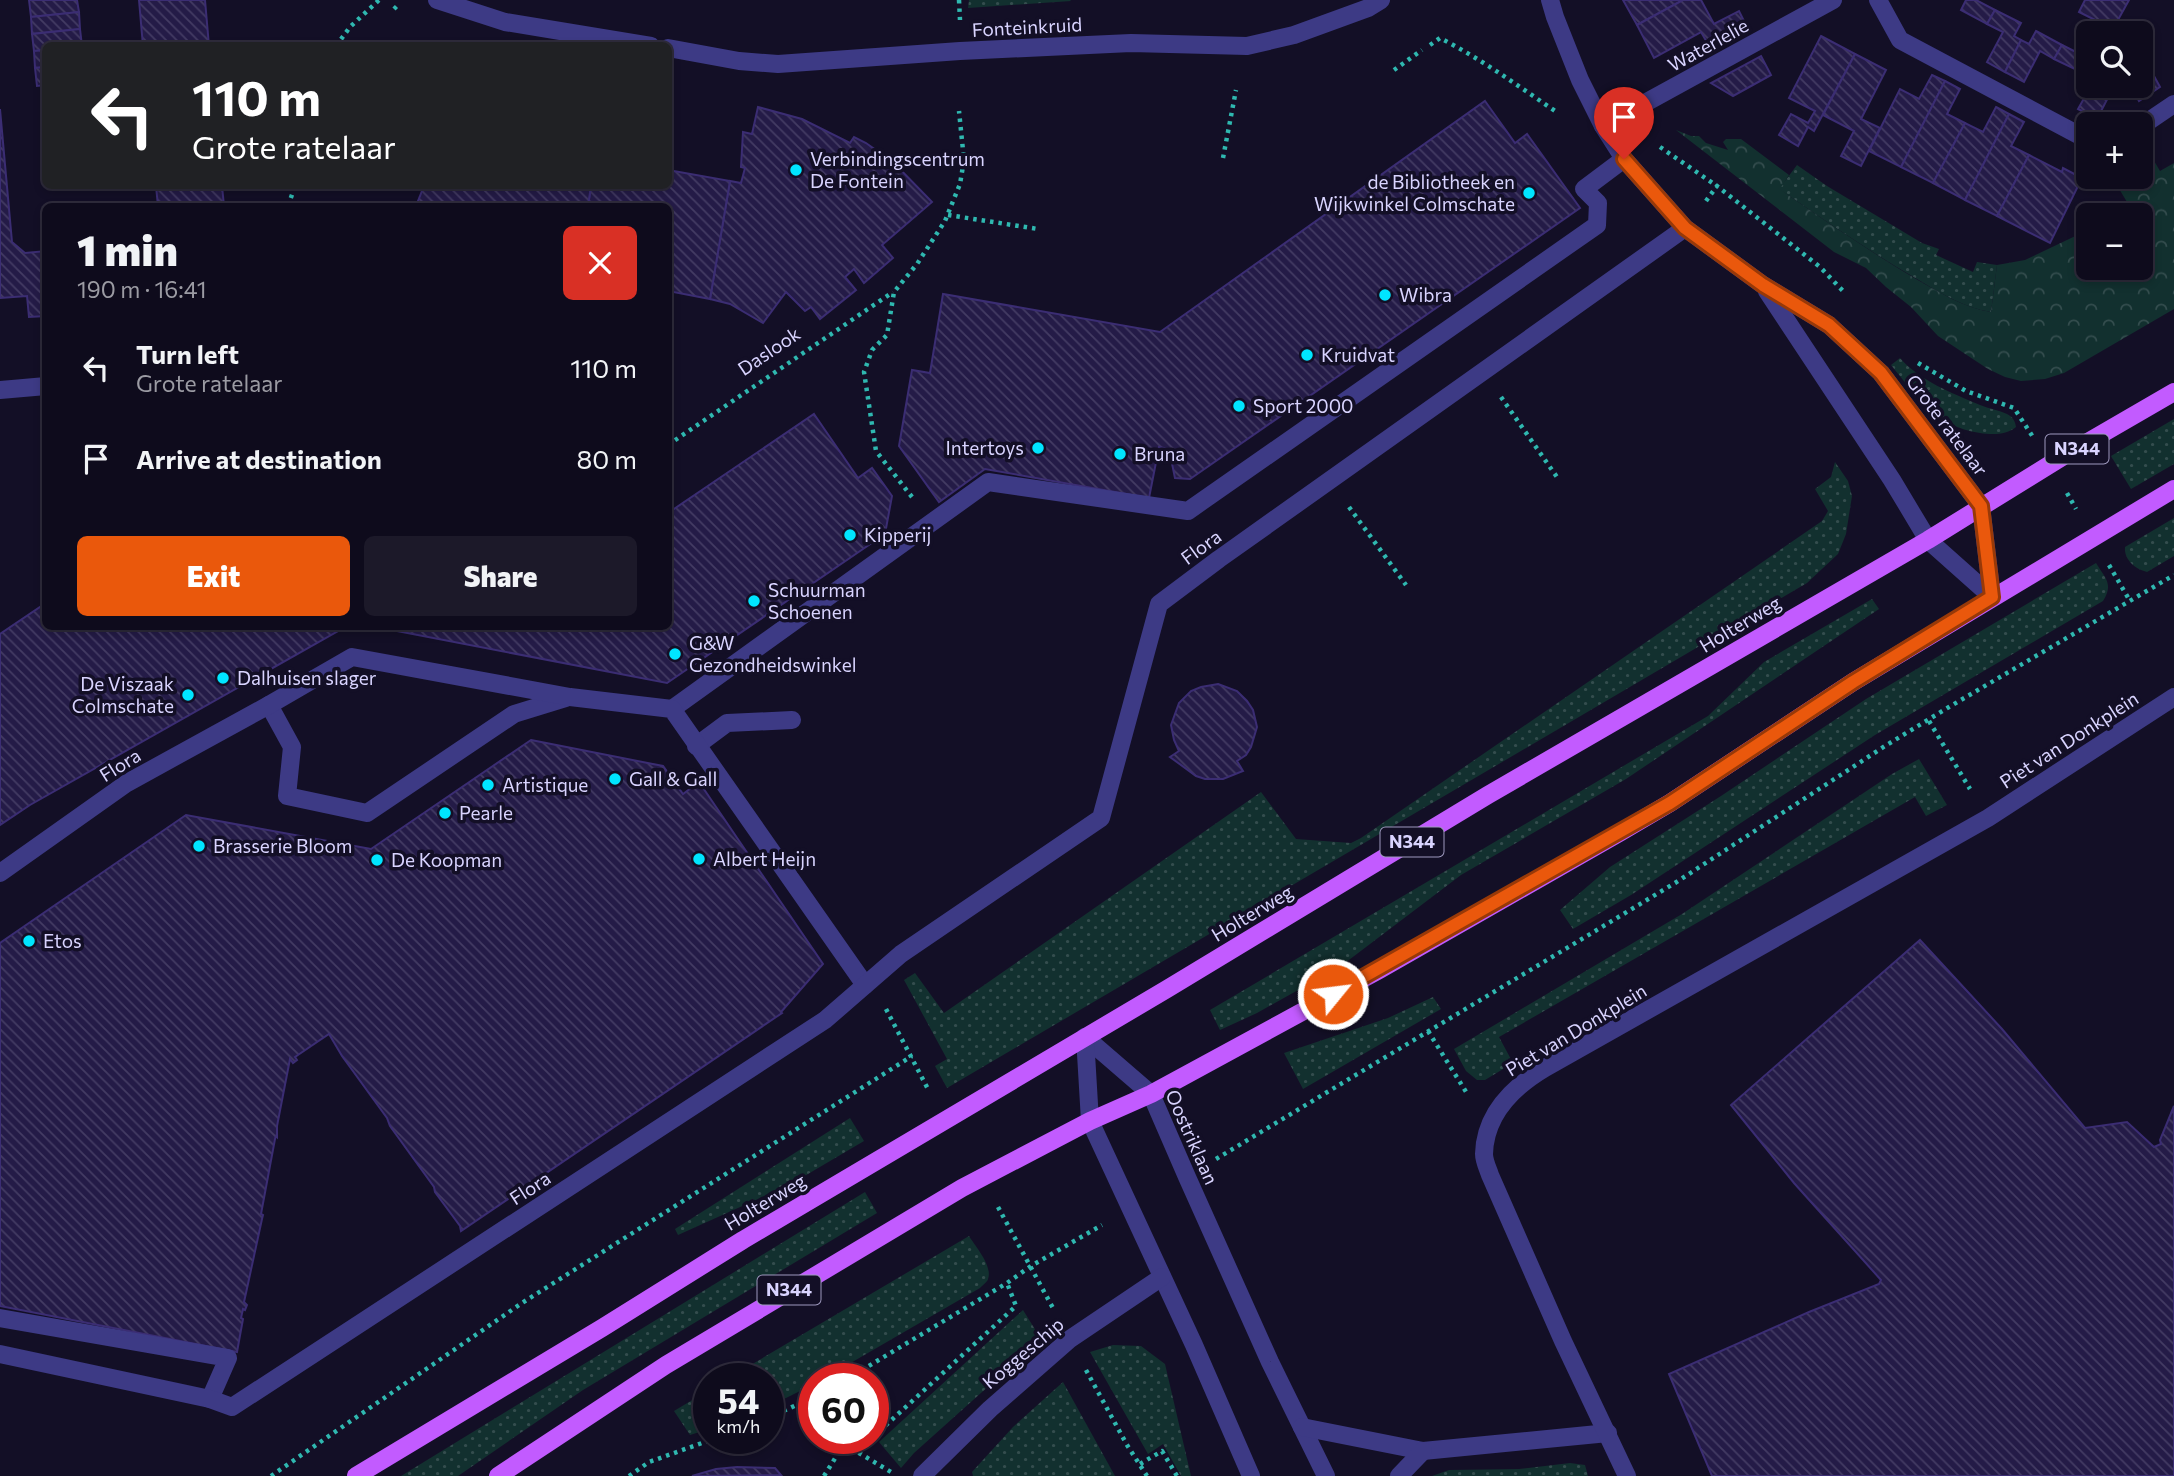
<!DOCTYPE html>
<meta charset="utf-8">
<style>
body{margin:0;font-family:Commissioner,sans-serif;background:#1c1929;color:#f1f3f6;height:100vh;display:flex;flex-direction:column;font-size:26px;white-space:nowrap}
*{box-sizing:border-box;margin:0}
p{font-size:23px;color:#9b9ba3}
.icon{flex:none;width:38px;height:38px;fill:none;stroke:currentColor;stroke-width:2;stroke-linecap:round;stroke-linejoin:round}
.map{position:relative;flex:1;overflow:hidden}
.panel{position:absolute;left:42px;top:203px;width:630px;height:427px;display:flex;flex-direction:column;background:#0e0b1c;border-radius:10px;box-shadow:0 4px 10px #0003,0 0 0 2px #2e2b3b}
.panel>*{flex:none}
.guide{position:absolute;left:42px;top:42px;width:630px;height:147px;border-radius:10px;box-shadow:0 4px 10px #0003,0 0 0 2px #2e2b3b;background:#202124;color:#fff;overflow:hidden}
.buttons{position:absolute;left:2076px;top:21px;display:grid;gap:14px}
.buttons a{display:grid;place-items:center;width:77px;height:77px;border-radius:10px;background:#0e0b1c;box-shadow:0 4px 10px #0003,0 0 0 2px #2e2b3b;font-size:35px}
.speed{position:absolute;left:693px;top:1363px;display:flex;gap:14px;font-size:35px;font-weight:700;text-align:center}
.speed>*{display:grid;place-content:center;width:91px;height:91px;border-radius:50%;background:#0e0b1c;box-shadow:0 4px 10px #0003,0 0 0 2px #2e2b3b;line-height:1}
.speed small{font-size:18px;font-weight:400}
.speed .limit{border:10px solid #d22;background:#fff;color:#111}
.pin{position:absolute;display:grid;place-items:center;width:60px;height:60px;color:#fff;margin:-72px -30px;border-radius:50% 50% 50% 0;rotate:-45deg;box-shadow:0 0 7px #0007}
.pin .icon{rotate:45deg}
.me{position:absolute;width:77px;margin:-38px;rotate:61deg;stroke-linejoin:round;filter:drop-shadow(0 0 5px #0008)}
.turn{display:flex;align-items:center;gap:24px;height:147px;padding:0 35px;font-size:32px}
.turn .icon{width:91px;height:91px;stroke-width:2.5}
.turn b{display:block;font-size:49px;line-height:60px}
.round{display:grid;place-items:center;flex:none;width:74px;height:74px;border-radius:10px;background:#1c1929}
.head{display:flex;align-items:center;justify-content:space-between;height:119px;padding:0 35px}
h1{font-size:42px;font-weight:800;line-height:52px}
.primary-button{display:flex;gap:14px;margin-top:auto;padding:14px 35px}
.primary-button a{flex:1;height:80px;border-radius:10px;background:#ea580c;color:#fff;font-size:28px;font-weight:800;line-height:80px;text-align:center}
.primary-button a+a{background:#1c1929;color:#f1f3f6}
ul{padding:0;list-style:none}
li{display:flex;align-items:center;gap:21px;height:91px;padding:0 35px}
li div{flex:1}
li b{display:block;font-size:26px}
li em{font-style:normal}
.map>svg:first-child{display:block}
</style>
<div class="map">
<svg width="2174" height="1476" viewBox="0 0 2174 1476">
<defs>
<pattern id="grass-dots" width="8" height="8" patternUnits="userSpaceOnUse" patternTransform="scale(1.75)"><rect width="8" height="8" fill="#12302f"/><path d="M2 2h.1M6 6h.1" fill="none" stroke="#344d4e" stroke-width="1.8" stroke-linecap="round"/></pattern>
<pattern id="forest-crowns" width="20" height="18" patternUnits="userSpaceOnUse" patternTransform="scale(1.75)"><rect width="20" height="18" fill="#12302f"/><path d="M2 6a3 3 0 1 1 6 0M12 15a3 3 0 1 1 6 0" fill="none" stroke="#344d4e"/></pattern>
<pattern id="building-back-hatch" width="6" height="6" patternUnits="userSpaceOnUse" patternTransform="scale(1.75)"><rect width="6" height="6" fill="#241b47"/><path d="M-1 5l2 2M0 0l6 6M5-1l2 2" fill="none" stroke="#433b63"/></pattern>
</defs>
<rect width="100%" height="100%" fill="#130f26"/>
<g fill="url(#grass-dots)">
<path d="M969,0h101l1,1 -103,7z"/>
<path d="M1797,165l30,21 95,57 17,6 -3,6 37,17 4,-10 20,3 -6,47c-26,-4 -51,-19 -74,-33 -45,-26 -87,-55 -129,-84l-9,-6z"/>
<path d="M1900,358c20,23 52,35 80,47 9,4 19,5 27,9 6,3 8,7 9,13 -9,8 -24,8 -36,6 -45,-7 -62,-35 -89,-68z"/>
<path d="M2174,419v45l-43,25 -20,-33z"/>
<path d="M1835,462l13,19 4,15 -6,38 -8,20 -31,29 -860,505 -12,-22 12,-7 -43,-79 11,-7 29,40 317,-221 35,47 55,4 10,-5 461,-317 6,-10 -13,-22 16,-12z"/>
<path d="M2174,518v38l-27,16c-12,-3 -23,-12 -22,-25z"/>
<path d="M2096,563c9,15 18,21 7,38l-228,134 -244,160 -58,34 -13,-19 50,-43 111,-71 145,-97z"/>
<path d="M1872,599l7,10 -253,170 -165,96 -120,91 -84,47 -37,17 -10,-20 498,-294 56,-54z"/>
<path d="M1919,759l28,46 -21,11 -11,-19 -416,240 14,26 -28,17h-8l-11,-9 -12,-22 228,-135 210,-140z"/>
<path d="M1433,997l8,12 -138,80 -19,-36 104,-35z"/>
<path d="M850,1118l14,23 -73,43 -113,51 -3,-6z"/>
<path d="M865,1192l12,21 -294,177 -125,86h-57z"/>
<path d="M969,1236c6,10 24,30 19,43 0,2 -6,7 -8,9l-157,91h-9v5l-46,23v-28h-41z"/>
<path d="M1023,1310l18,29 -127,114 -13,15 -22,-26z"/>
<path d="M1113,1345l28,1 24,18 26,112h-10l-18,-32 -15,10 -58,-102z"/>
<path d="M1063,1382l52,94h-142l-1,-4 41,-45z"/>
<path d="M709,1390v39l-19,6 -16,-24z"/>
<path d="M1570,1463l15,2 3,11h-156l17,-6 70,-1z"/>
</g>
<path fill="url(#forest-crowns)" d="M1676,130l15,6h8l7,7 22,7 -5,-8 3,-3h15l48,36 -9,14 8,6c42,29 84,58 128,84 23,13 48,29 75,33l6,-47 28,-5 63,-30v38h52v-53h-24l14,-8 -18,-30h28l1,-38 19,32 14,-8v146l-110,64 -19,6 -24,2 -16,-4 -17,-8 -50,-33 -27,-29 -25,-20 -20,-19 -32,-16z"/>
<g fill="url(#building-back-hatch)" stroke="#3b2d73" stroke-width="2">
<path d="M29,0h48l2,12 -48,5z"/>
<path d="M139,0h66l4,46h-66z"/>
<path d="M1623,0h60l-46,25z"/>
<path d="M1683,0h18l13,24 25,-13 10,20 -37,20 -11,-19 -47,26 -17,-33z"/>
<path d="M1966,0h10l19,10 -8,14 -26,-14z"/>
<path d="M2085,0h44l-16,29 -34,-17z"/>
<path d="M1995,10l26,13 -7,13 7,4 -16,32 -18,-10 16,-30 -16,-8z"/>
<path d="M79,12l1,17 -48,5 -1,-17z"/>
<path d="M80,29l2,17h-36v4l-12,1 -2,-17z"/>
<path d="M2036,31l26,14 -8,14 -14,-8 -16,31 -19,-10 16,-32 8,4z"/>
<path d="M1821,36l34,18 -41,77 -6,-4 -10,19 -19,-11 12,-21 17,9 7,-12 -26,-13z"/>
<path d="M2062,45l26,13 -7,14 -27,-13z"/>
<path d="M46,50v17l-11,1 -1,-17z"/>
<path d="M1855,54l31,16 -25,49 19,9 -19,38 -20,-10 13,-25 -31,-16z"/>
<path d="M1761,56l10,19 -38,21 -22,-13z"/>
<path d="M46,67v18l-9,1 -2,-18z"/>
<path d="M2149,67l11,20 -21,14 -8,-15h9v-13z"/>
<path d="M1932,75l13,6 -44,86 -32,-16 31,-62 19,10z"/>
<path d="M1945,81l15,8 -13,25 18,9 -32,60 -32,-16z"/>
<path d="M2091,86h18l4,2 -16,31 -19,-10z"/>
<path d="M1485,101l30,42 12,-9 53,74 -390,271 -15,-1 -6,-29 -10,-2 -10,51 -164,-29 -46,33 -40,-56 13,-76 18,3 13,-79 217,38z"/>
<path d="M758,107l44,12 48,24 4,-6 12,6 27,19 39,40 -50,43 11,13 -29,25 -10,-14 -9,8 11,13 -36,29 -9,-12 -6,4 -19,-19 -23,31 -33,-19 -20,-5 20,-118 11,2 4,-15 -4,-1 2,-35 9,2z"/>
<path d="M1996,107l13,7 -44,86 -32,-17 32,-60 18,9z"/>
<path d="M0,109l12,133 13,11 21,-2v65l-17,1 -2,-21 -27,2z"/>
<path d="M2009,114l15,8 -13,24 18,9 -32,61 -32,-16z"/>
<path d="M2029,155l33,17 1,-4 19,10 -32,65 -53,-27z"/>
<path d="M668,170l62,11 -20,118 -42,-8v-85h-80l3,-20h77z"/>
<path d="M156,186h66l2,20h-66z"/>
<path d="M424,186h167l-3,20h-172z"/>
<path d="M814,414l44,64 14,-10 20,28 -7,38 -218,149 -296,-57h297v-113z"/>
<path d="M46,603v23h301l-317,179 -30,20v-191z"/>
<path d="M1218,684l19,7 10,10 6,9 4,17 -6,20 -5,8 -9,6 6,10 -20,8h-18l-9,-3 -26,-19 9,-6 -5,-11 -3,-15 8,-22 12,-12 10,-4z"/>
<path d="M531,740l132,26 20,28 16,-12 124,182 -42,48 1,1 -321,218 -1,-5 -25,-34 -1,-5 -44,-61 -3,-8 -45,-62 -13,-22 -34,23 2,3 -4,3 -3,-4 -13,67v11l-1,-1 -1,3 -14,75 2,1 -1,4 -16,74 -2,9 3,3 -2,5 -2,-1 -2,9 2,1 -6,33 -237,-46v-363l186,-128 185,34z"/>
<path d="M1920,940l82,89 83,99 42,-6 27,25 7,-3 -1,-4 14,-34v370h-462l-43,-102 140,-62 70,-28 2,-4 -87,-97 -63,-78z"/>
<path d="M737,1467l38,1 6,7 -89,1 24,-7z"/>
</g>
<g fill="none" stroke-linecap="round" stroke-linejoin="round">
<g stroke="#2fb8b0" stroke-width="4.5" stroke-dasharray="3.5 5" stroke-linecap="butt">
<path d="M959,0l1,20"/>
<path d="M394,9l4,-4"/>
<path d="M1430,45l10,-7c41,21 77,47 115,73"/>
<path d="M336,46l14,-19 29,-27"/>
<path d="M1394,70l28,-20"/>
<path d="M1660,147l57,39"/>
<path d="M1223,158l13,-68"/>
<path d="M1706,201l11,-15 103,81 24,25"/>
<path d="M288,206l7,-20"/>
<path d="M948,215l90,14"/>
<path d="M1918,363l48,28 48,17 19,29"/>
<path d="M1501,397l58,83"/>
<path d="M668,445l225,-153"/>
<path d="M2067,493l9,16"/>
<path d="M912,497l-36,-46 -12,-79 8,-22 15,-15 7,-43 23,-28 28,-43 15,-37 4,-24 -5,-49"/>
<path d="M1349,507l57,78"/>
<path d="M2109,565l21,36"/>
<path d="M1929,721l41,68"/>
<path d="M886,1009l43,82"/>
<path d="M1428,1031l40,64"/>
<path d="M1216,1159l459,-276 210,-137 64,-39 225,-132"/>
<path d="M998,1207l56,103"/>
<path d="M1086,1370l41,75 20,31"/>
<path d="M847,1379l160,-96 24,-17 71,-41"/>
<path d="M768,1418l46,-21"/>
<path d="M873,1437l143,-131 -9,-23"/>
<path d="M844,1444l47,28"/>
<path d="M857,1452l15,-14"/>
<path d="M1140,1464l22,-13 15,25"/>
<path d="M271,1476l251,-173 390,-247"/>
<path d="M629,1476l20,-14 67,-24"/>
<path d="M824,1476l20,-32 -3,-6"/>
</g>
<g stroke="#3d3a85" stroke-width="18">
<path d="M437,0l68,22 146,24"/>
<path d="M1550,0l5,17 25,63 23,46 21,33 61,69 78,57 66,40 52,48 100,133 11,91"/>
<path d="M1878,0l22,40 188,100"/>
<path d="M668,48l71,13 39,3 182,-13 171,-8 116,3 47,-11 74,-27 13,-8"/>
<path d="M1603,126l230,-126"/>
<path d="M2140,127l34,-23"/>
<path d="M1767,291l125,189 36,60 64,57"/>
<path d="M0,390l46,-4"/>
<path d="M269,705l23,42 -5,49 80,17 147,-99 52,-16"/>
<path d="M672,709l316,-227 200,29 409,-286 1,-22 -14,-14 40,-30"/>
<path d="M696,746l31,-23 65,-3"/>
<path d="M0,873l127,-90 142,-78 83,-48 218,40 102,12 193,276"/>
<path d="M1085,1037l66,57 36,83 83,185 56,114"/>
<path d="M1085,1037l5,84 104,224 57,131"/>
<path d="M0,1318l228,40 -18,41"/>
<path d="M0,1354l210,45 22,8 593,-387 76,-66 200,-136 58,-214 60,-45 466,-331"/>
<path d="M1302,1427l121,24 185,-18"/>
<path d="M922,1476l68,-67 80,-70 92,-62"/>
<path d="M1399,1476l24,-25"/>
<path d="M1627,1476l-64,-135 -73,-166c-2,-6 -6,-14 -6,-21 1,-40 29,-67 61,-86l443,-250 186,-121"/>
</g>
<g stroke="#c25bff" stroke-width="18">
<path d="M356,1476l246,-148 141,-88 424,-251 321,-194 440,-255 134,-83 112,-65"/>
<path d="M498,1476l168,-111 296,-177 128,-67 61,-27 228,-124 242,-138 49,-29 183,-121 321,-193"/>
</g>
</g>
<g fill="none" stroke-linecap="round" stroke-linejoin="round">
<g stroke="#983908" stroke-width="18">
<path id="route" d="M1333,994l337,-191 183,-121 139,-85 -11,-91 -100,-133 -52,-48 -66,-40 -78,-57 -61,-69"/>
</g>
<use href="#route" stroke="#ea580c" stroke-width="12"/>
</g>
<g fill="#00e5ff" stroke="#130f26" stroke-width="2.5">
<circle cx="796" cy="170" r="7"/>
<circle cx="1529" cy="193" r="7"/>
<circle cx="1385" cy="295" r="7"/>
<circle cx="1307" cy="355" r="7"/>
<circle cx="1239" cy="406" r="7"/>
<circle cx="1038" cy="448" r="7"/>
<circle cx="1120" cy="454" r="7"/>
<circle cx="850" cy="535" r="7"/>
<circle cx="754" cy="601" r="7"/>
<circle cx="675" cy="654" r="7"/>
<circle cx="223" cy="678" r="7"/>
<circle cx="188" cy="695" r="7"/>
<circle cx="615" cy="779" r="7"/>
<circle cx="488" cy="785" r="7"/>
<circle cx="445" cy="813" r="7"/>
<circle cx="199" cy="846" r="7"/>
<circle cx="699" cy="859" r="7"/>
<circle cx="377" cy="860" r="7"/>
<circle cx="29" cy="941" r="7"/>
</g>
<g text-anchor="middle" stroke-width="7" stroke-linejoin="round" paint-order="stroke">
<g fill="#130f26" stroke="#9e99be" stroke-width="2">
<rect x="2045.5" y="434.5" width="63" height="29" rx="5"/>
<rect x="1380.5" y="827.5" width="63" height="29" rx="5"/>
<rect x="757.5" y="1275.5" width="63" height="29" rx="5"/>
</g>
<g font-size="18" font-weight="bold" fill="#d9d4ff">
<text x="2077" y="455">N344</text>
<text x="1412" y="848">N344</text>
<text x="789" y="1296">N344</text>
</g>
<g font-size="19" fill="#d9d4ff" stroke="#130f26">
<text transform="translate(1027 27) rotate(-3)" y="7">Fonteinkruid</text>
<text transform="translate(1708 45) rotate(-29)" y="7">Waterlelie</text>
<text transform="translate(769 351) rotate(-34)" y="7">Daslook</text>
<text transform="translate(1947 425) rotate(53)" y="7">Grote ratelaar</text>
<text transform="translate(1201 547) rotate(-36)" y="7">Flora</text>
<text transform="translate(1740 624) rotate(-31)" y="7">Holterweg</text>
<text transform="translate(2069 740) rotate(-33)" y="7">Piet van Donkplein</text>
<text transform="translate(120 765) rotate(-32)" y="7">Flora</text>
<text transform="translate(1252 913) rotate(-31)" y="7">Holterweg</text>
<text transform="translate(1576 1030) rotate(-31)" y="7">Piet van Donkplein</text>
<text transform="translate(1192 1137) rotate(66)" y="7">Oostriklaan</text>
<text transform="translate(530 1188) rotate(-33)" y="7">Flora</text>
<text transform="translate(765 1202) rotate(-31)" y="7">Holterweg</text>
<text transform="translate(1023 1353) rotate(-40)" y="7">Koggeschip</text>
</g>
<g font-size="19" fill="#d9d4ff" stroke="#130f26" text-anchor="start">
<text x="810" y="166">Verbindingscentrum<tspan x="810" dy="22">De Fontein</tspan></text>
<text x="1515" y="189" text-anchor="end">de Bibliotheek en<tspan x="1515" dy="22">Wijkwinkel Colmschate</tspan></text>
<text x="1399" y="302">Wibra</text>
<text x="1321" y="362">Kruidvat</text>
<text x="1253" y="413">Sport 2000</text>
<text x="1024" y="455" text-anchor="end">Intertoys</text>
<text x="1134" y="461">Bruna</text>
<text x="864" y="542">Kipperij</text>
<text x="768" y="597">Schuurman<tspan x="768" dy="22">Schoenen</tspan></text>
<text x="689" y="650">G&amp;W<tspan x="689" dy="22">Gezondheidswinkel</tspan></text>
<text x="237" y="685">Dalhuisen slager</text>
<text x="174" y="691" text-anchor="end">De Viszaak<tspan x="174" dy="22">Colmschate</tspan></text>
<text x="629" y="786">Gall &amp; Gall</text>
<text x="502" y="792">Artistique</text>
<text x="459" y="820">Pearle</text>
<text x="213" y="853">Brasserie Bloom</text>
<text x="713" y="866">Albert Heijn</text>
<text x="391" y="867">De Koopman</text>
<text x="43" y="948">Etos</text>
</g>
</g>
</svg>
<div class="buttons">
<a><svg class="icon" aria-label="search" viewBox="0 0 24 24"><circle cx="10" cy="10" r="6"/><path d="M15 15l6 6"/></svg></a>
<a>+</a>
<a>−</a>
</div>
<div class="speed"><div>54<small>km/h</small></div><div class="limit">60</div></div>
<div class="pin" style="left:1624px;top:159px;background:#d93025"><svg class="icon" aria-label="arrive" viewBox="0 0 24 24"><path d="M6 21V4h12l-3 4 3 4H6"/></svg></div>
<svg class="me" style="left:1333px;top:994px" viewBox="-20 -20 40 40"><circle r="17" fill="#ea580c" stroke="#fff" stroke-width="3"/><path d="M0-11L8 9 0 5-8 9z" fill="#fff"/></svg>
<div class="guide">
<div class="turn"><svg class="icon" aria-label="left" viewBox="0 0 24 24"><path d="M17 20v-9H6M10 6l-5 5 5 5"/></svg><div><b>110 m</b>Grote ratelaar</div></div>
</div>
<section class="panel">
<div class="head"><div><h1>1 min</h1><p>190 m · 16:41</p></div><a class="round" style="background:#d93025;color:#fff"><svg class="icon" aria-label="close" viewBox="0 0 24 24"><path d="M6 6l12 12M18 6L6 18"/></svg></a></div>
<ul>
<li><svg class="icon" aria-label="left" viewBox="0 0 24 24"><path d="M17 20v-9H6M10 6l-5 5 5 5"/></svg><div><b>Turn left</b><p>Grote ratelaar</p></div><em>110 m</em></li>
<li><svg class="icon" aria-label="arrive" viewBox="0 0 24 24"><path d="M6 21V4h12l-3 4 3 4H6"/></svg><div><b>Arrive at destination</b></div><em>80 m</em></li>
</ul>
<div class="primary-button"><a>Exit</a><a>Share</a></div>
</section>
</div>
